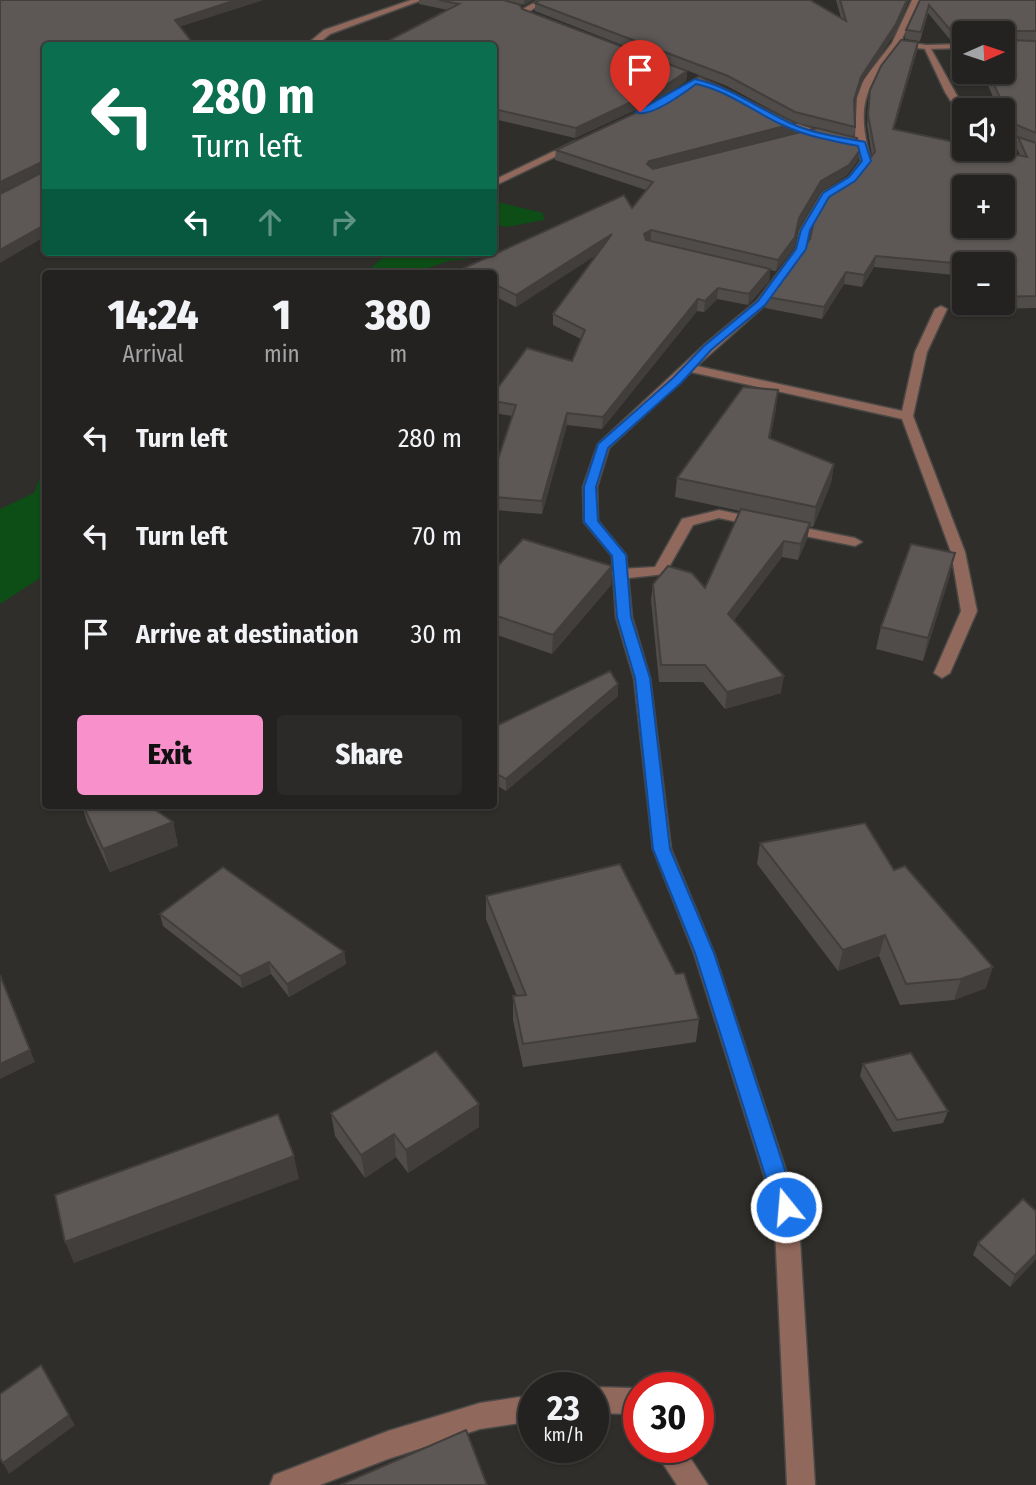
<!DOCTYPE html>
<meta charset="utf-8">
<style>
body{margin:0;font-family:"Fira Sans Condensed",sans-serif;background:#2b2a29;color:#f1f3f6;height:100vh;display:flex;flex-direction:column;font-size:26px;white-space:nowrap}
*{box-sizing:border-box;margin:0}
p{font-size:23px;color:#a3a4a5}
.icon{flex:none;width:38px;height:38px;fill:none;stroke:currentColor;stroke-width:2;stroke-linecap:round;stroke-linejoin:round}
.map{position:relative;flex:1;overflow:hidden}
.drawer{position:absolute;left:42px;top:270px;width:455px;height:539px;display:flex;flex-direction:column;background:#232220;border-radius:7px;box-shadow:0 2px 5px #0004,0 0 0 2px #403f3e}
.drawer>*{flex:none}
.top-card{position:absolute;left:42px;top:42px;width:455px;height:214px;border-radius:7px;box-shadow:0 2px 5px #0004,0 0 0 2px #403f3e;background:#0b6e4f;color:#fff;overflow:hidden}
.needle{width:46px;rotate:87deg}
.fabs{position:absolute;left:952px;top:21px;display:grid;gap:14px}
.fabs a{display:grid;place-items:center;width:63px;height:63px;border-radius:7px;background:#232220;box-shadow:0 2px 5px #0004,0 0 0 2px #403f3e;font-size:35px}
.speed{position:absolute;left:518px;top:1372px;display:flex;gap:14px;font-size:35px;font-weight:700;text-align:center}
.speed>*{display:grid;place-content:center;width:91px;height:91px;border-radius:50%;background:#232220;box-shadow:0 2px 5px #0004,0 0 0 2px #403f3e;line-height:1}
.speed small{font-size:18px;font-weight:400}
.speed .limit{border:10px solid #d22;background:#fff;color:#111}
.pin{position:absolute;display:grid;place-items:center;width:60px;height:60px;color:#fff;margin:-72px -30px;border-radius:50% 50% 50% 0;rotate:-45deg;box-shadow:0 0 7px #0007}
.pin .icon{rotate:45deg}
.me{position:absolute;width:77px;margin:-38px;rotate:343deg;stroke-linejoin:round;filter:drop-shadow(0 0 5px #0008)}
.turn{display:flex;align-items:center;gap:24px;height:147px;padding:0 35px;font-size:32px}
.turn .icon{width:91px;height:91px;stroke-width:2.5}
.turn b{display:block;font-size:49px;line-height:60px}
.lanes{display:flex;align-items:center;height:66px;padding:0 35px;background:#0003;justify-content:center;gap:35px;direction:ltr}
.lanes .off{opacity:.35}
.eta{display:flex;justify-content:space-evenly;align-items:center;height:119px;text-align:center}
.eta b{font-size:42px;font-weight:800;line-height:49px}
.button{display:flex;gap:14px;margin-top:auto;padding:14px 35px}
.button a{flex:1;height:80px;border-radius:7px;background:#f890cc;color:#111;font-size:28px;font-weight:800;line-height:80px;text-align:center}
.button a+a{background:#2b2a29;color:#f1f3f6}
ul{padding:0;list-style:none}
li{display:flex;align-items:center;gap:21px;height:98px;padding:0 35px}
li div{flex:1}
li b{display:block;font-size:26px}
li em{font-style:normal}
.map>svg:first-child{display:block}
</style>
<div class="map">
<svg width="1036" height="1485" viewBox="0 0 1036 1485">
<rect width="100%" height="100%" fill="#2f2e2a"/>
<g fill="#0d4d16">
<path d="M494,201l49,12 1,7 -38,7 -12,-3z"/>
<path d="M435,252h44l-12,7 -18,2 -37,12h-49c12,-4 15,-16 27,-18 15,-3 30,1 45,-3z"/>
<path d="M45,470v105l-45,29v-95l34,-16 8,-20z"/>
</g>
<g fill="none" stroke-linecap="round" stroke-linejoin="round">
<g stroke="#4a4946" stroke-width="3">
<g id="lane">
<path d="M411,0h11l-92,34 -15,12h-10l19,-16z"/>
<path d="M923,45l7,2 35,63 -1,8 -3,-1 -16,-25z"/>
<path d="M1003,133l33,14v6l-33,-14z"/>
<path d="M575,141l5,3 -2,2 -84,40v-6z"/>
<path d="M941,306l6,3 -20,43 -14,64 52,136 12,59 -27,62 -8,5 -8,-5 27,-62 -10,-59 -50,-136 14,-64 20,-43z"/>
<path d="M719,510l43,9 2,3 -7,4 -38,-8 -26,7 -28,49 -45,5 -8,-5 8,-5 35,-2 27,-48z"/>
<path d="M785,524l70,14 7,4 -7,4 -75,-15 -2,-3 2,-3z"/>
<path d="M593,1387l38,1 8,3v20l-8,3 -38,-1v-25h-3z"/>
<path d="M534,1395v26l-54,8 -92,30 -68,26h-50l4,-10 114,-44 92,-28z"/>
</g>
</g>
<g stroke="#4a4946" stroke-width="3">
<g id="street">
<path d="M539,0h9l-20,12 -7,-2z"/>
<path d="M912,0h8l-19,41 25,4 38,-1v4l-38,1 -28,-3c-34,43 -42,59 -27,115l-16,20 -25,16 -20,33 -4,19 -41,56 -68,61 210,46 6,4 -6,4 -216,-48 -82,76 -12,39 1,34 28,34 6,62 18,61 21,171 43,104 84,254 17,278h-28l-13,-278 -80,-254 -41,-104 -19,-171 -18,-61 -4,-61 -28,-34 -1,-35 15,-43 106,-99 53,-44 39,-52 4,-19 22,-37 27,-16 12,-16 -6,-24 2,-39 7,-19 28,-36z"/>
<path d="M772,117c3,0 57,17 61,19 -17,9 -45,-8 -61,-15z"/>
<path d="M631,1388l8,3v33l-9,-4 -12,-19 4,-9z"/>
<path d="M652,1447h31l25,38h-31z"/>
</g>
</g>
<use href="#lane" fill="#91685c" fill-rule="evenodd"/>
<use href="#street" fill="#91685c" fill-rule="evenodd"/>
</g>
<g fill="#504c4a">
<path d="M419,0h85l18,9 165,62 -1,10 -23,16 -88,41 -81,-19v-73h-106v-5l60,-31 -29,-6z"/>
<path d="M506,0h27l-9,5z"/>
<path d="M836,0h73l-14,33 -36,54 -5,17 1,23 -2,10 -59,-15 -67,-36 -192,-75v-8l306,15z"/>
<path d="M920,0h116v308l-47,1v-6h14v-39h-39v12l-90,-9 -12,20 -18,-3 -22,35 -57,-11 2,-11 91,-124 14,-17 -5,-31 3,-35 48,-48 -1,9 -23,78 126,26 -4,-8 2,-10 6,2 -15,-6 -6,-15v-8h-4l-17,-38h21v-39h-39v23l-5,-5 2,-9h-9l-24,-29 -8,28 -15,-2 1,-9z"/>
<path d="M796,123l-1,10 -62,16 127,1 -2,10 -11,15 -27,17 -22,37 -4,19 -18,23 -6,-1 -1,11 -21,24 -31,-6 -13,13 -7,-1 -95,118 -35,-4 -25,89 -48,-4v-39l18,-55 -18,-3v-20l78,-32 9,-22 -28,-14v-11l44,-60 -81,53 -22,-11v-23h-32v-4l170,-61 14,-18 -91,-30 1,-10z"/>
<path d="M776,409l-6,30 64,25 -3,19 -18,44 -3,-1 -3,13 -9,21 -16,-3 -48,63 47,73 -56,16 -22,-27h-44l-8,-82 2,-16 52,4 35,-77 -65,-14 2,-19z"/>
<path d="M612,566l-1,19 -59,69 -58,-20v-64z"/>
<path d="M950,575l-27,86 -47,-12 5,-22z"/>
<path d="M618,696l-112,95 -12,-7v-57z"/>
<path d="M82,805h66l25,17 5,24 -68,26 -23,-50z"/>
<path d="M760,843l134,27 92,118 -32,12 -54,5 -21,-49 -41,15 -81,-107z"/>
<path d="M486,896l213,123 -3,23 -173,25 -10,-47v-24h4l-31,-77z"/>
<path d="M160,914l184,38 2,12 -57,33 -18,-23 -29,14 -79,-62z"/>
<path d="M863,1064l85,47 -5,12 -50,9 -33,-56z"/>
<path d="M331,1113l148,14 -71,46 -12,-16 -31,21 -30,-42z"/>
<path d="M1036,1211v48l-26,28 -37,-32 5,-12z"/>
</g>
<g fill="#413e3c">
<path d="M236,0h28l-88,28 -1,-8z"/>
<path d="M524,0h9l-9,5z"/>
<path d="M907,0h2l-14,33 -36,54 -6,23 8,-33z"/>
<path d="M918,42l-1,9 -26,88 2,-10z"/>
<path d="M687,71l-1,10 -23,16 -88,41 1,-10z"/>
<path d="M796,123l-1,10 -147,38 -1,-7 2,-3z"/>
<path d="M860,150l-2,10 -11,15 -27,17 -22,37 -4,19 -18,23 2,-11 21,-42 22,-37z"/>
<path d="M46,160v12l-46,22v-12z"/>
<path d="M46,224v12l-46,27v-13z"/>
<path d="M651,230v11l-7,4v-11z"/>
<path d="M612,234v11l-96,62v-12z"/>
<path d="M876,256l-2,11 -12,20 2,-12z"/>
<path d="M770,269l-1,12 -21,24 1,-11z"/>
<path d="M846,272l-2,12 -22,35 2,-12z"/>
<path d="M718,288l-1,11 -13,13 1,-11z"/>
<path d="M698,299l-1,12 -95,118 1,-12z"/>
<path d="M778,390l-2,19 -10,48 3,-19z"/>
<path d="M567,413v12l-25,89v-13z"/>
<path d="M834,464l-3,19 -18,44 3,-20z"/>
<path d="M810,523l-3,16 -9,21 3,-16z"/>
<path d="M784,541l-2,16 -56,73 2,-16z"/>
<path d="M955,553l-5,22 -27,86 5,-23z"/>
<path d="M612,566l-1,19 -59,69 1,-19z"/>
<path d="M784,676l-3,17 -56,16 2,-17z"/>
<path d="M618,684v12l-112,95v-12z"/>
<path d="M173,822l5,24 -68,26 -7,-23z"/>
<path d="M885,935l-6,21 -41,15 5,-21z"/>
<path d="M344,952l2,12 -57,33 -2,-13z"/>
<path d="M269,962l2,12 -29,14 -2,-12z"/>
<path d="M993,967l-7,21 -32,12 7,-21z"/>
<path d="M30,1050l5,12 -35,17v-15z"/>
<path d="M479,1104v23l-71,46 -2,-23z"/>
<path d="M394,1134l2,23 -31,21 -4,-23z"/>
<path d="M294,1156l5,23 -225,84 -9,-21z"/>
<path d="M1036,1254v5l-26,28 5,-12z"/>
<path d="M69,1415l6,10 -66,49 -6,-11z"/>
</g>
<g fill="#5d5856" stroke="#413e3c" stroke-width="2" fill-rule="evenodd">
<path d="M0,0h236l-61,20 20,26h-149v114l-46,22z"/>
<path d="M439,0h65l16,5 2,4 165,62 -24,16 -87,41 -82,-19v-19l2,-1 -2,-1v-42h-75l-31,-5 71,-37z"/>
<path d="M540,0h270l36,21 -6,-21h67l-11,24 -35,53 -7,23 1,27 -60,-15 -67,-36 -193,-73z"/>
<path d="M920,0h116v31h-33l2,9 31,1v92l-24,-10 -24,-51h15v-39h-50l-24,-28 -8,27 -15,-2z"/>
<path d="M901,40l17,2 -25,87 71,15v5h24l39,8 -9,-20 18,6v153l-33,1v-33h-38l-89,-8 -12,19 -18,-3 -22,35 -57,-10 43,-58 4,-19 20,-32 24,-15 17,-21 -7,-37 2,-25 11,-24zM964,187h39v39h-39z"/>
<path d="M699,76l97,47 -147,38 -2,3 6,5 164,-41 40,10 3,12 -11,15 -28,16 -22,37 -4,19 -17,23 -127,-30 -7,4 2,6 124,29 -21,25 -31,-6 -13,13 -7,-2 -95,118 -36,-4 -25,88 -48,-4v-26l22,-66 -22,-4v-8l33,-45 45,13 13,-31 -32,-16 59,-80 -96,61 -22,-11v-11h-23l-9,-4 162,-74 8,13 21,-26 -97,-32 116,-54z"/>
<path d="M46,163v61l-46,26v-56l45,-23z"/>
<path d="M743,387l35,3 -9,48 65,26 -18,43 -139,-29z"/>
<path d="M741,509l69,14 -9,21 -17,-3 -56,73 56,62 -57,16 -22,-27h-44l-8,-81 15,-18 24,7 13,15z"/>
<path d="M523,539l89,27 -59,69 -59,-20v-45z"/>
<path d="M911,544l44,9 -27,85 -47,-11z"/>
<path d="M610,671l8,13 -112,95 -12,-7v-45z"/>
<path d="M83,805h65l25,17 -70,27z"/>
<path d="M865,823l29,47 11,-4 88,101 -32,12 -55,5 -21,-49 -42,15 -83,-107z"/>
<path d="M620,864l56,110 8,-1 15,46 -176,25 -10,-48 13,-1 -40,-99z"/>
<path d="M223,867l121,85 -57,32 -18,-22 -29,14 -80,-62z"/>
<path d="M0,975l30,75 -30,14z"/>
<path d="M436,1051l43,53 -73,46 -12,-16 -33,21 -30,-42z"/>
<path d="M911,1053l37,58 -51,9 -34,-56z"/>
<path d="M278,1114l16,42 -229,86 -10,-47z"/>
<path d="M1023,1199l13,12v43l-21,21 -37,-32z"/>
<path d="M41,1365l28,50 -66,48 -3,-5v-64z"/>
<path d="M466,1430l21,55h-147z"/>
</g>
<path fill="#1a73e8" stroke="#114b97" stroke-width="2" d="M695,79c35,8 63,29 95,44 24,11 50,14 75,19l6,19 -16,20 -26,16 -19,33 -4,19 -41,56 -54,45 -30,33 -73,65 -12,39 2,34 28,34 5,62 19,61 20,171 44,104 83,254 -4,7 -7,3 -8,-3 -3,-7 -80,-254 -42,-104 -18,-171 -18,-61 -5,-61 -28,-34v-35l14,-43 75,-66 31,-32 54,-45 38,-52 5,-19 22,-37 26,-16 13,-16 -4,-15c-24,-5 -50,-9 -73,-20 -30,-13 -56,-35 -89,-42 -12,9 -47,35 -60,28z"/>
</svg>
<div class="fabs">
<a><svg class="needle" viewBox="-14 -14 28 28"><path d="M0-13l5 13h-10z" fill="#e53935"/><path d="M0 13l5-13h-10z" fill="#a3a4a5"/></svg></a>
<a><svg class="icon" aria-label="sound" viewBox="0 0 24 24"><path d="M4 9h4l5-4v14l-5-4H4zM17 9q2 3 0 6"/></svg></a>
<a>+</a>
<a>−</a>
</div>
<div class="speed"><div>23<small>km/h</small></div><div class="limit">30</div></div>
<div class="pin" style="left:640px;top:112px;background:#d93025"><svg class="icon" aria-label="arrive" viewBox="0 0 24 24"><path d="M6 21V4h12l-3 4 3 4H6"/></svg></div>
<svg class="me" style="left:786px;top:1207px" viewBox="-20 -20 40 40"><circle r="17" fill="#1a73e8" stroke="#fff" stroke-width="3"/><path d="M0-11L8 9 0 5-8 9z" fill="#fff"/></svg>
<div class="top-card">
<div class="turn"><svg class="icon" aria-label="left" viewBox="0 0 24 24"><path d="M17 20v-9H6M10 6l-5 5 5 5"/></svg><div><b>280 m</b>Turn left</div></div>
<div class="lanes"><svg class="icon" aria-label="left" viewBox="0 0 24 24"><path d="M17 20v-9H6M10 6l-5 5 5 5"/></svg><svg class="icon off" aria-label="ahead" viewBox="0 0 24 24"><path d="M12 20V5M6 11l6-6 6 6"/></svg><svg class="icon off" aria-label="right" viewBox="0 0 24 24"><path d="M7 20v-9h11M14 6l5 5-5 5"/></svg></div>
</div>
<section class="drawer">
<div class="eta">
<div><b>14:24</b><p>Arrival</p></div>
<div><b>1</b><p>min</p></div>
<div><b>380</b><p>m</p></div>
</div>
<ul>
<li><svg class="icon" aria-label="left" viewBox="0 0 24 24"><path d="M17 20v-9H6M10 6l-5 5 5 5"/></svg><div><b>Turn left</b></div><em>280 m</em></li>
<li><svg class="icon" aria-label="left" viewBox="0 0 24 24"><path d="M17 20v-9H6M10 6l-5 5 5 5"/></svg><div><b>Turn left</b></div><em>70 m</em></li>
<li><svg class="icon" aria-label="arrive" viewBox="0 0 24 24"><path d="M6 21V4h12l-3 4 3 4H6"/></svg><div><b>Arrive at destination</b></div><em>30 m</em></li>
</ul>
<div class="button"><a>Exit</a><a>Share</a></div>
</section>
</div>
